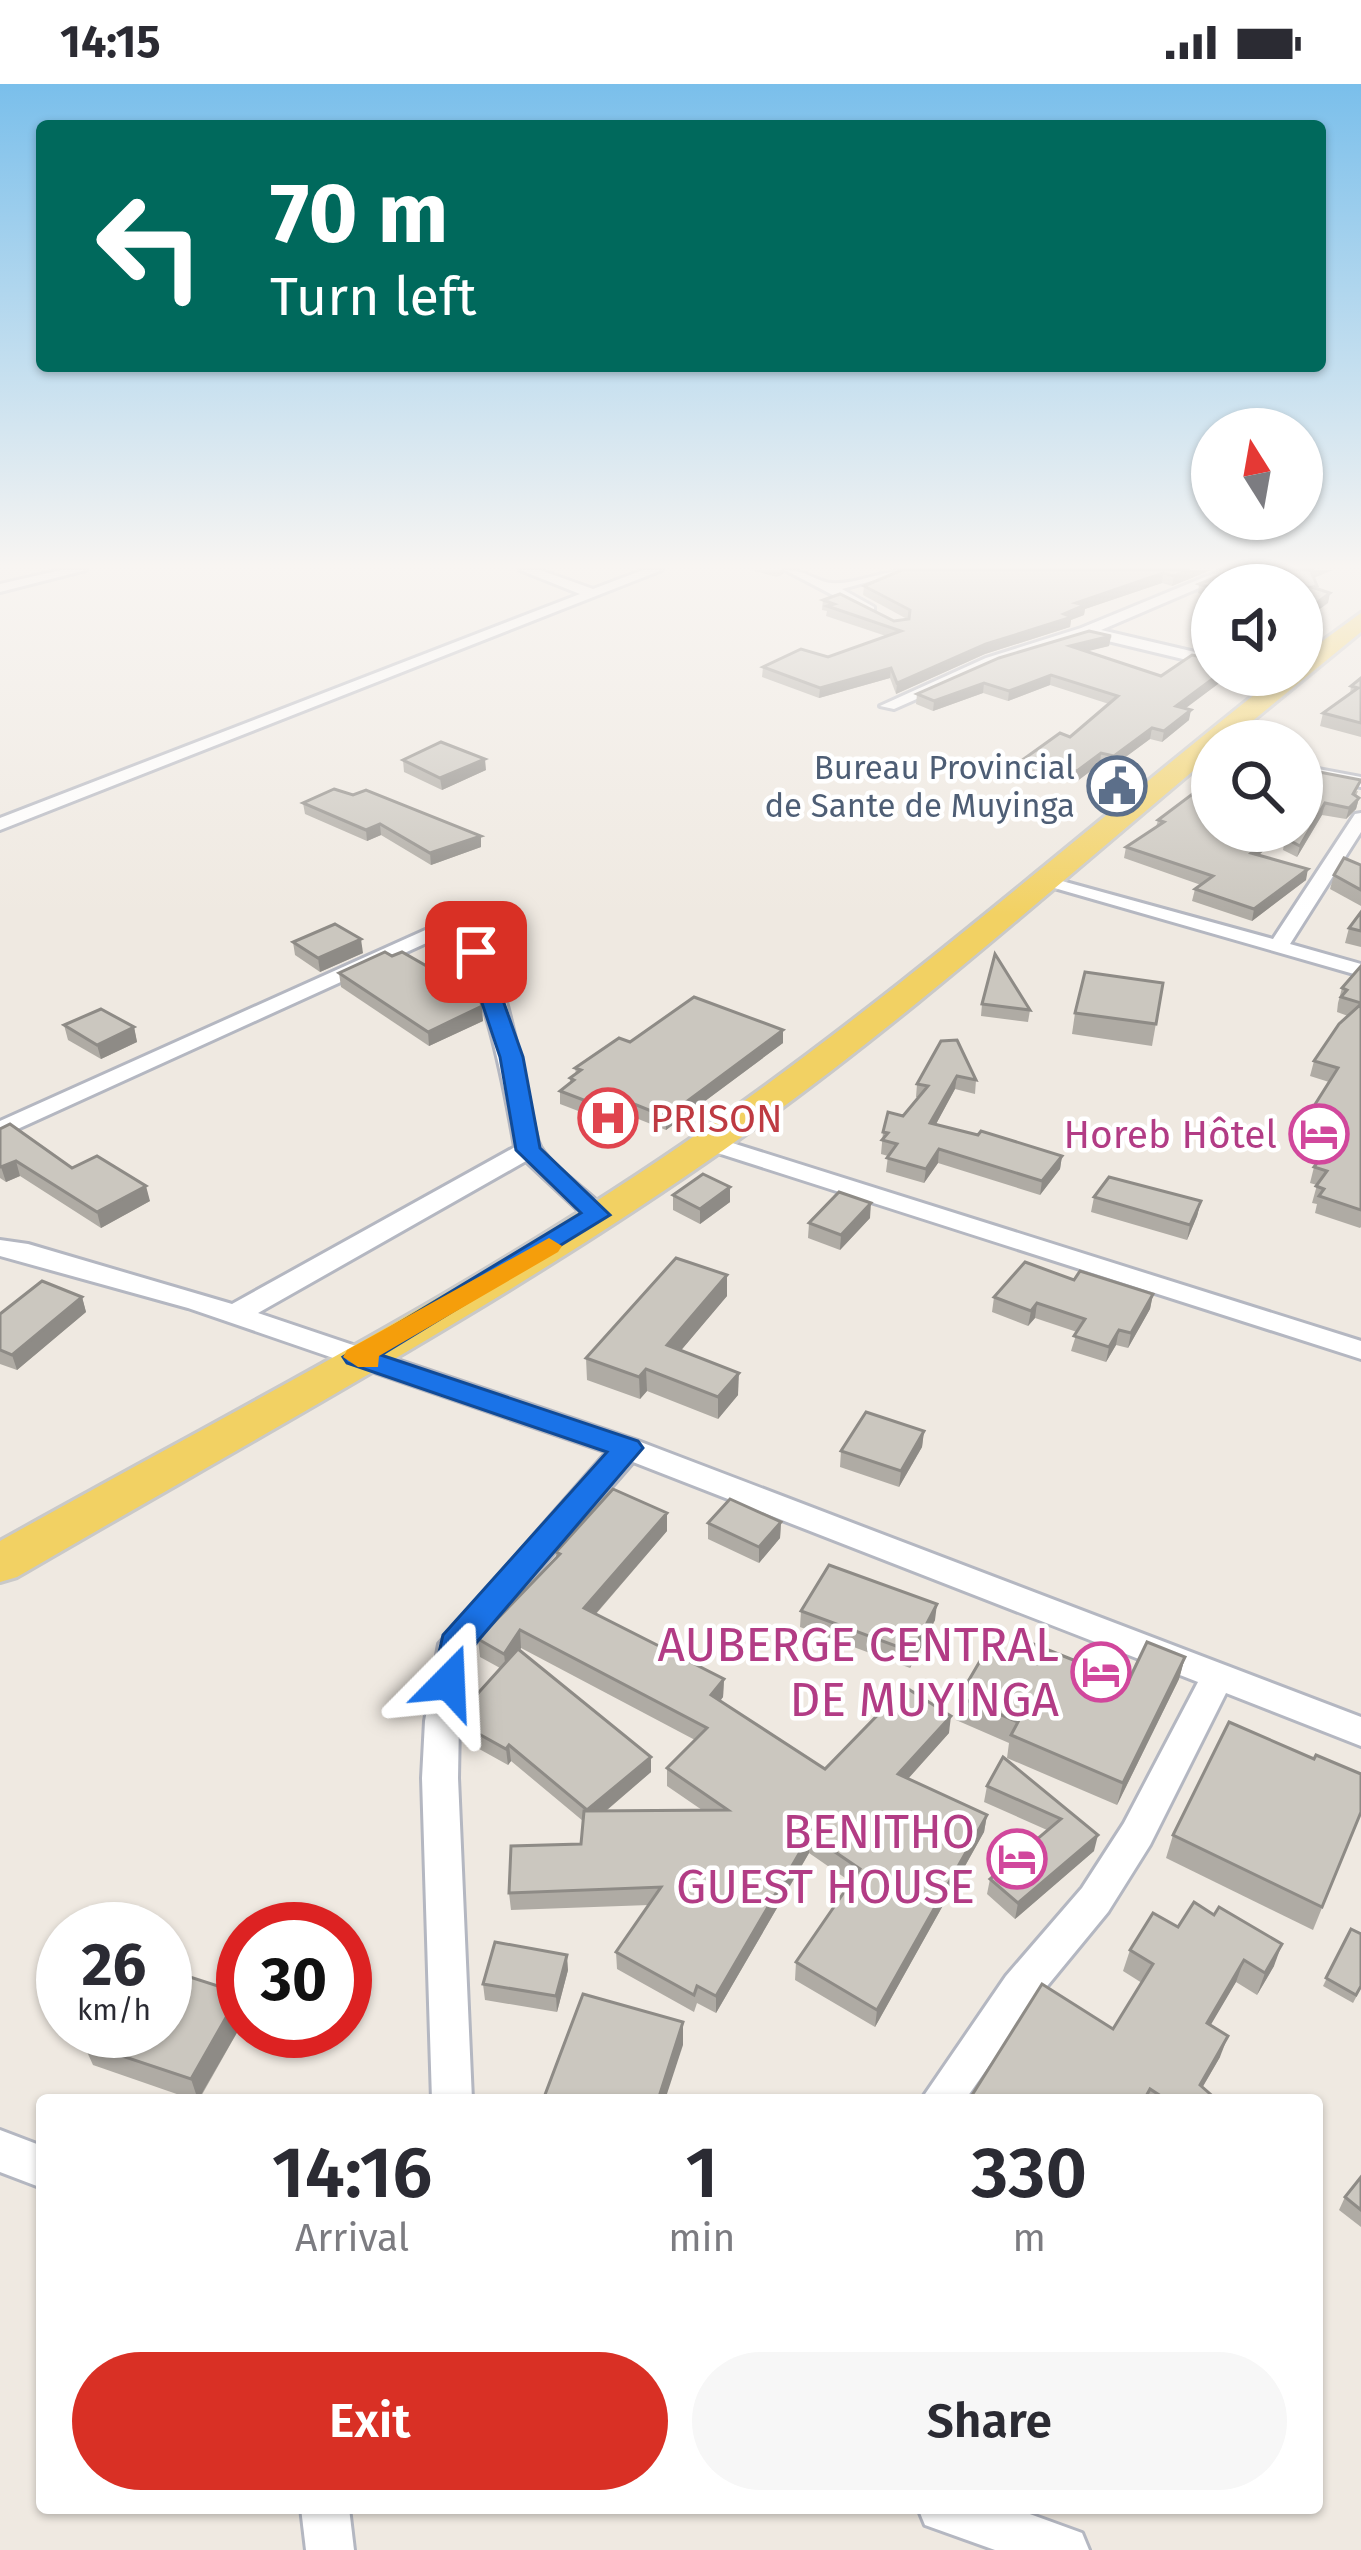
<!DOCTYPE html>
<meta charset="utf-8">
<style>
body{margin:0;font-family:"Fira Sans",sans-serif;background:#f7f7f7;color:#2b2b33;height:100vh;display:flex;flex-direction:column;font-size:45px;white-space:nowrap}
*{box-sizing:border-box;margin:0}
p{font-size:39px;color:#7c7c81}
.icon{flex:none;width:66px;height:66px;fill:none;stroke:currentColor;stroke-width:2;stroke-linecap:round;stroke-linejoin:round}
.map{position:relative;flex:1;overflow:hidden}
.drawer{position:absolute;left:36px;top:2010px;width:1287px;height:420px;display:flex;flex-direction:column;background:#fff;border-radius:12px;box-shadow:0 3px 9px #0004}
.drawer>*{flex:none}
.guide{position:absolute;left:36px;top:36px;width:1290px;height:252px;border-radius:12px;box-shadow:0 3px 9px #0004;background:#00695c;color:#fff;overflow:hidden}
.needle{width:78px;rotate:349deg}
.tools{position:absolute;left:1191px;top:324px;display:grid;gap:24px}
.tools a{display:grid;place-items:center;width:132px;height:132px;border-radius:50%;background:#fff;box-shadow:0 3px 9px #0004;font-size:60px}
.speed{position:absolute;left:36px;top:1818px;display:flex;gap:24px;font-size:60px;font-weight:700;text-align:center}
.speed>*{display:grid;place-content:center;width:156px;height:156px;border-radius:50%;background:#fff;box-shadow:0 3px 9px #0004;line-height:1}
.speed small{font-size:30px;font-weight:400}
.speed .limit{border:18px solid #d22;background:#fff;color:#111}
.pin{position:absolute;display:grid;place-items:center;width:102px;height:102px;color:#fff;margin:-51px;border-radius:24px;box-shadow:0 6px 18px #0006}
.me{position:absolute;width:132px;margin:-66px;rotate:21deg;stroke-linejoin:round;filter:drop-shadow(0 0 9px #0008)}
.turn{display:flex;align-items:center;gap:42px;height:252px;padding:0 36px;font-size:54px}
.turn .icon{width:156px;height:156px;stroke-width:2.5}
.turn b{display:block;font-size:84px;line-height:102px}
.eta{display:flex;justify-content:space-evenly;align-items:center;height:204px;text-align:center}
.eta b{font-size:72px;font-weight:600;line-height:84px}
.primary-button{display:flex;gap:24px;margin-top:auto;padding:24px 36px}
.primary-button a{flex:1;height:138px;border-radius:72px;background:#d93025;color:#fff;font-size:48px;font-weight:600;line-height:138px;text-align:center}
.primary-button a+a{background:#f7f7f7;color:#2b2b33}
.status{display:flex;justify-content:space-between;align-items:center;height:84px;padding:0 60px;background:#fff;direction:ltr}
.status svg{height:33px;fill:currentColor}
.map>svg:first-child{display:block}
</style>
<div class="status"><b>14:15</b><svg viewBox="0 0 49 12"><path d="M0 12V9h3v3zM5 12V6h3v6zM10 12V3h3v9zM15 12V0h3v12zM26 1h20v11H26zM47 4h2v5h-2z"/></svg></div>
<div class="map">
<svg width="1361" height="2466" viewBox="0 0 1361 2466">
<rect width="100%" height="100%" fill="#efe9e1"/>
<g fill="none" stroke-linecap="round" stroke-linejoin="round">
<g stroke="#b4b7c1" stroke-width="6">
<g id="street">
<path d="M61,486h25l-86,22v-8z"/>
<path d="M520,486h20l53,19 50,-19h19l-662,260v-12l580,-224z"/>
<path d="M785,486c22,0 31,12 47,13 23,2 54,-14 80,-13l-70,19 32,18v6l-5,1z"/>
<path d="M1222,486h19l-140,60 111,26v10l-125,-30 -91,28 -102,45 -14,-3 106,-48 95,-30z"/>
<path d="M1262,591h29l5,4 -8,5z"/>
<path d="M1302,682l59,11v10l-59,-11z"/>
<path d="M1361,729v19l-71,112 71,20v12l-331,-95 10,-6 233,64 82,-125z"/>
<path d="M461,830c42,18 64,184 77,228 8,23 56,52 73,73l-4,5h-18l-63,-59 -268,152 380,128 723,276v29l-135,-53 -76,152 -42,67 -74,90 -69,98h-44l85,-124 76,-88 42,-65 74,-141 -565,-220 -162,186 -12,73 -1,57 14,322h-40l-10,-322 3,-57 14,-77 168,-192 -419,-144 -188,-52v-16l28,4 204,60 283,-157c-13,-76 -28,-146 -60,-217l-455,207v-16z"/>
<path d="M710,1052l651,205v18l-659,-211 -4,-5 4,-5z"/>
<path d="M0,2046l42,16v42l-42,-16z"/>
<path d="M301,2424h48l5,42h-48z"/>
<path d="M918,2424h95l69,25 7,17h-94l-70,-25z"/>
</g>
</g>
<g stroke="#c9c9c9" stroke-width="6">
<path id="primary" d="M1361,529v19l-133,109h-16v14c-160,134 -316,274 -487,394 -226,158 -470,289 -708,428l-17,5v-41c236,-132 481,-256 703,-411 201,-140 384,-303 576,-455h23v-19z"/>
</g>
<use href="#street" fill="#fff" fill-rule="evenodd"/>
<use href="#primary" fill="#f2d163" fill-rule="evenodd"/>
</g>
<g fill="#afaba4" fill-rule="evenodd">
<path d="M751,486h33l-1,4 -6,3z"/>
<path d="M1211,486l-39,16 -10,-3 -77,26 -1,6 -13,5 -1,7 -85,27 -89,40 -6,-16 -71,20 -57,-21 1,-10 65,-10 58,-21 -60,-20 1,-5 -5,-1 1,-10 71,21 13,-2 -44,-24 1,-9z"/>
<path d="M1314,494l3,10 11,15 -26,-18h-90v13l-14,-5 1,-9z"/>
<path d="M1111,552l-2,10 -22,5 74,25 69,-1 -45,33 4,12 -27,22 -12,-3 -38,28 -12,-3 -24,18 -52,-13 1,-11 45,-21 39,-33 -59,-19 -42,16 -25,-8 -50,18 -17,-7 1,-10z"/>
<path d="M1361,594v59l-41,-11 3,-13 27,-19 1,-8z"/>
<path d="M403,676l83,10 -44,20 -38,-18z"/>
<path d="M1358,707l-2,5 3,2 -3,11 -10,10 -24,-4 -25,42 -14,-7 2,-12 17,-38z"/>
<path d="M303,719l178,44 -50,18 -50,-30 -14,6 -62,-27z"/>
<path d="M1158,736l54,11h73l-26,24 47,25 -54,41 -60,-20 3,-12 6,-4 -77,-27 2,-11 30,-20z"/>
<path d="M1361,781v41l-31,-17 4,-14z"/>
<path d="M1361,828v35l-16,-4 4,-15z"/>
<path d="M293,858l70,11 -43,19 -25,-17z"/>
<path d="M1361,882v261l-1,1 -45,-15 2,-9 -5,-1 5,-18 -7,-2 4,-16 7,-9 -29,-9 5,-16 32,-51 -19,-6 4,-15 34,-45 -11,-4 1,-9 4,-15z"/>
<path d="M339,889l144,48 -54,25 -88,-59z"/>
<path d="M1163,899l-11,63 -80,-12 3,-21z"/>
<path d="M982,920l48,6 -2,12 -47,-6z"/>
<path d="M64,941l70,2 3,15 -36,17 -33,-19z"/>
<path d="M941,957l35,39 -1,14 -20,-5 -19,35 126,32 -2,13 -20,26 -102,-32 -14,20 -38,-11 2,-16 -7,-2 2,-22 20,-16 15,-18 -2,-1 1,-13z"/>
<path d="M630,958l153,1 -117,87 -58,-23 -14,10 -34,-13v-13l10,-8v-5l6,-4 -1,-6z"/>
<path d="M0,1045l72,39 78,33 -49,27 -81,-52 -14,6 -6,-4z"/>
<path d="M730,1103v15l-30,22 -27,-14v-15z"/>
<path d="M1094,1113l107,4 -4,15 -10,24 -96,-28z"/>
<path d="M870,1134l-30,32 -32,-12 1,-15z"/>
<path d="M727,1191v21l-46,54 57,45 -20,24 -71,-28 -7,8 -53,-19 -1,-22z"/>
<path d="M1074,1196l79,14 -3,15 -22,39 -12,-3 -10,17 -35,-11 6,-19 -42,-14 -7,8 -36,-14 2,-15z"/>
<path d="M82,1213l4,15 -69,58 -17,-6v-50z"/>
<path d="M924,1347l-2,16 -23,40 -59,-20 1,-16z"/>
<path d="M781,1438l-1,16 -21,25 -51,-24v-16z"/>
<path d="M667,1447l-71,83 128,65 -1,18 -3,4 105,68 124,-36 -41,46 79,36 -3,17 -109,195 -80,-47 1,-18 55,-80 -42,-29 -93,160 -19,-10 -3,9 -77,-43 -1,-17 33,-47 -138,5 -2,-17 72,-49 2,-23 -72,-60 -3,4 -45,-25 -2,-16 39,-56 -20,-11 -2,-18 78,-81v-6zM521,1564l174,92 -28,28v18l35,24 -96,1 45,-39v-15l-131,-107z"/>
<path d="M801,1527l134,9 -25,48 -110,-41z"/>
<path d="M1185,1573l-6,22 -62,126 -110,-47 2,-15 -53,-23 3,-23 51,-38 118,23z"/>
<path d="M1003,1673l91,94 -79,68 -28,-25 3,-15 57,-49 -63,-28 3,-16z"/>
<path d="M1361,1728l-48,118 -147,-72 7,-23z"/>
<path d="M1178,1843l96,39 -17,29 -21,-13 -26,43 10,32 -18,31 15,12h-248l144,-71 29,-46 -19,-12 7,-21z"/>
<path d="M1351,1845l10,59 -8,15 -30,-17z"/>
<path d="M568,1886l-11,42 -72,-12 -2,-16z"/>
<path d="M243,1920v18l-44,78h-5l-101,-35 -10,-22z"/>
<path d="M1361,2093v50l-22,-17 6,-13z"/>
</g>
<g fill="#8e8b86">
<path d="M1190,486h21l-39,16 2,-10z"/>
<path d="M1314,486h19l-24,10 2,-9z"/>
<path d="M1163,489l-1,10 -77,26 -1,6 -13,5 -1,7 -85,27 -89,40 1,-11 89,-39 78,-30 12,-11z"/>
<path d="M1330,509l-2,10 -26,19v-8z"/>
<path d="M1111,552l-2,10 -40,10 1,-10z"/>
<path d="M891,584l-1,10 -71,20 1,-10z"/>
<path d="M1051,591l-1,10 -42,16 1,-10z"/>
<path d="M1218,591h12l-56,42 2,-11z"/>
<path d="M984,599l-1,10 -50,18 1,-10z"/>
<path d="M1191,626l-2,10 -27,22 2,-11z"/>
<path d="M1152,644l-2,11 -38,28 2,-11z"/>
<path d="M1101,669l-1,11 -24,18 1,-11z"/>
<path d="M485,675l1,11 -44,20 -2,-12z"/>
<path d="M1359,714l-3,11 -10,10 3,-11z"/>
<path d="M1325,719l-3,12 -25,42 3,-11z"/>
<path d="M380,740l1,11 -14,6 -1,-11z"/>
<path d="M1275,747h10l-36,33 2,-11z"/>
<path d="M481,752v11l-50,18 -1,-12z"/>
<path d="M1308,785l-2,11 -54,41 2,-12z"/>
<path d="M361,855l2,14 -43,19 -2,-14z"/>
<path d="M482,922l1,15 -54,25 -1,-14z"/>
<path d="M134,943l3,15 -36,17 -4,-14z"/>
<path d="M783,946v13l-117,87v-13z"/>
<path d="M957,992l-2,13 -26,48 1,-14z"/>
<path d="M607,1009l1,14 -14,10v-13z"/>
<path d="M939,1065l-1,14 -14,20 2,-14z"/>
<path d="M1062,1072l-2,13 -20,26 2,-14z"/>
<path d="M16,1077l4,15 -14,6 -5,-15z"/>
<path d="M146,1102l4,15 -49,27 -4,-16z"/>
<path d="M730,1103v15l-30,22v-15z"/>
<path d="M1201,1117l-4,15 -10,24 3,-15z"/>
<path d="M871,1119l-1,15 -30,32 1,-15z"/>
<path d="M727,1191v21l-60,71v-22z"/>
<path d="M1153,1210l-3,15 -22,39 3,-15z"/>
<path d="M82,1213l4,15 -69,58 -5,-15z"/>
<path d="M1037,1219l-2,15 -7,8 3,-15z"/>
<path d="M1119,1246l-3,15 -10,17 3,-15z"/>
<path d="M646,1285l1,22 -7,8 -1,-22z"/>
<path d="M739,1289l-1,22 -20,24v-22z"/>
<path d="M924,1347l-2,16 -23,40 2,-16z"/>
<path d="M667,1429v18l-82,95 -1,-18z"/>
<path d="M781,1438l-1,16 -21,25v-16z"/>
<path d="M937,1520l-2,16 -25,48 2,-16z"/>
<path d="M520,1546l1,18 -15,23 -2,-17z"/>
<path d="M1185,1573l-6,22 -62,126 6,-22z"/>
<path d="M724,1595l-1,18 -12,16v-18z"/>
<path d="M951,1632l-2,17 -53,59 2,-18z"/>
<path d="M509,1661l2,16 -3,4 -2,-16z"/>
<path d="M651,1673v15l-63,54 -1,-16z"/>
<path d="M987,1731l-3,17 -109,195 2,-17z"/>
<path d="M810,1751l-1,18 -93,160v-17z"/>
<path d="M1098,1751l-4,16 -79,68 3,-16z"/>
<path d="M1282,1860l-8,22 -17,29 8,-22z"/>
<path d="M567,1871l1,15 -11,42 -1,-16z"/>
<path d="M1244,1876l-8,22 -37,63 8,-22z"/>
<path d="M240,1909l3,11v18l-45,78 -7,-21z"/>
<path d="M683,1938v23l-18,55h-7z"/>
<path d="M1228,1952l-8,21 -25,43 5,-15z"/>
</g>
<g fill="#cbc7bf" stroke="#8e8b86" stroke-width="3">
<path d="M902,486h288l-16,6 -11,-3 -87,30 9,2 -21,9 8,3 -86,27 -89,39 -6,-15 -71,20 -57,-21 38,-18 27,8 73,-26 -74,-25 7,-2 -11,-4 17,-6 54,27 15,-2 1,-9 -46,-24z"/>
<path d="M1233,486h81l-3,1 6,15 -5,1 18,6 -28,21v-29h-90v3l-13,-4z"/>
<path d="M1089,547l22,5 -41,10 91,30 31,-21 20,4v16h6l-42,31 15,4 -27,21 -12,-3 -38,28 -13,-3 -24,18 -52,-13 35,-25 10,4 48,-41 -67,-21 -42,16 -25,-8 -50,18 -17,-7 82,-36z"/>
<path d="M1361,594v45l-38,-10 35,-25 -7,-2z"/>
<path d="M441,658l44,17 -45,19 -37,-18z"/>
<path d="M1314,687l47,9 -8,14 6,4 -10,10 -24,-5 -25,43 -15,-8 3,-7h14v-31z"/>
<path d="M1207,699l5,1v47h63l-24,22 57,16 -54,40 -59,-20 18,-13 -87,-29 38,-25 -6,-2z"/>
<path d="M334,705l19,6 13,-5 115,46 -51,17 -50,-29 -14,6 -63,-27z"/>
<path d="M1344,774l17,7v25l-27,-15z"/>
<path d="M1361,828v19l-12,-3z"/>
<path d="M335,840l26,15 -43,19 -25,-16z"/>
<path d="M385,868l7,4 10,-4 77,44 3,10 -54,26 -89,-59z"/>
<path d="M995,870l35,56 -48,-6z"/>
<path d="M1361,882v37l-20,-6 6,-7 -5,-2z"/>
<path d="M1085,888l78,11 -7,41 -81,-11z"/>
<path d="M694,913l89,33 -117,87 -59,-24 -13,11 -34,-13 14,-11 -4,-2 11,-8 -6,-2 44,-30 11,4z"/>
<path d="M1361,920v206l-42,-14 5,-7 -8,-3 11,-15 -13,-4 17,-23 -34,-11 41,-65 -24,-7 25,-37z"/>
<path d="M101,925l33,18 -37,18 -33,-20z"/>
<path d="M957,956l19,40 -19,-4 -27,47 48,12 3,-4 81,25 -20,25 -103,-32 -13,20 -39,-11 10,-14 -15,-4 6,-7 -5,-1 5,-20 15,4 25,-30 -11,-2 24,-43z"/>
<path d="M10,1040l62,44 25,-12 49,30 -49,26 -81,-51 -15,6 -1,-1v-37z"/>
<path d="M703,1090l27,13 -30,22 -27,-14z"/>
<path d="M1109,1093l92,24 -11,24 -96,-28z"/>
<path d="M839,1108l32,11 -30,32 -32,-12z"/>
<path d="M676,1174l51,17 -60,70 72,28 -21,24 -72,-28 -7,8 -53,-19z"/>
<path d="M1025,1178l49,18 6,-9 73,23 -22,39 -12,-3 -10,17 -35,-11 11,-17 -48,-16 -6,8 -37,-14z"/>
<path d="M42,1197l40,16 -70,58 -12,-5v-36z"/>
<path d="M866,1328l58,19 -23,40 -60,-20z"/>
<path d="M613,1405l54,24 -83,95 140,71 -13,16 114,74 80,-82 46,29 -53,58 89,41 -110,195 -81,-48 64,-93 -50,-34 -94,161 -19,-10 -3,9 -78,-43 45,-65 -152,6 2,-47 70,-2 3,-33 144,-1 -61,-42 40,-40 -187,-98 -16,24 -26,-15 82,-85 -4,-2z"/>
<path d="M730,1415l51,23 -22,25 -51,-24z"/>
<path d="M829,1481l108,39 -25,48 -111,-41z"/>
<path d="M1021,1555l107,43 19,-40 38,15 -62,126 -112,-48 7,-13 -59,-25 28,-48 23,10z"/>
<path d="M518,1565l133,108 -64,53 -78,-65 -3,4 -45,-25v-12z"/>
<path d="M1229,1638l85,37 2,-4 45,19v38l-39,95 -149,-72z"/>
<path d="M1003,1673l95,78 -80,68 -28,-24 71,-60 -74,-33z"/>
<path d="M1194,1818l20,13 5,-8 63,37 -17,29 -21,-13 -37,63 21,13 -28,49 17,15h-50l-17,-11 -6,11h-175l73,-116 71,45 40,-65 -23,-14 23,-37 25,14z"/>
<path d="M1351,1845l10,5v52l-5,9 -30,-17z"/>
<path d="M495,1858l72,13 -11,41 -73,-12z"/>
<path d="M165,1885l75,24 -49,86 -108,-36 8,-12h74z"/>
<path d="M583,1910l100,28 -25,78h-115z"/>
<path d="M1361,2093v33l-16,-13z"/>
</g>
<linearGradient id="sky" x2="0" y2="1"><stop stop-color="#7abfeb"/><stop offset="0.58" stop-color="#f8f5f2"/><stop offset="1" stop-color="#f8f5f2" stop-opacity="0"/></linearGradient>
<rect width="1361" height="831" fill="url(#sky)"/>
<path fill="#1a73e8" stroke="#114b97" stroke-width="3" d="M476,861l10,7 37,105 17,91 70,67 -229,140 257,86 5,7 -172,201 -10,43 -12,4 -12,-4 -5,-10 11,-47 164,-183 -260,-89 -4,-6 238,-144 -65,-63 -16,-93 -35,-105z"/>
<path fill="#f59e0b" d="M549,1154l13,8 -4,6 -179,104 -1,11h-20l-15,-10 4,-7z"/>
<defs>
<g id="civic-ring" transform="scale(3)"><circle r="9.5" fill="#fff" stroke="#5c6f8a" stroke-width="1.5"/><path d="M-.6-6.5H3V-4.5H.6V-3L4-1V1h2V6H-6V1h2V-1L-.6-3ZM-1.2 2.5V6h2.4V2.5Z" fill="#5c6f8a"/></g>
<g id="hospital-ring" transform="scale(3)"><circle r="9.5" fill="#fff" stroke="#e0444e" stroke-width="1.5"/><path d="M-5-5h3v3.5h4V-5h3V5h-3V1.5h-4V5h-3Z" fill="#e0444e"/></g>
<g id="hotel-ring" transform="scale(3)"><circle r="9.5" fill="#fff" stroke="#d1479c" stroke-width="1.5"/><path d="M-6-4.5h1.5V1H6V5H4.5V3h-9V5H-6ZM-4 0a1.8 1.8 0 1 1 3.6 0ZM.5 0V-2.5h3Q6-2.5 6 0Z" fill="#d1479c"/></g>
</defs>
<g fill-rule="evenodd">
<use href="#civic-ring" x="1117" y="702"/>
<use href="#hospital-ring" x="608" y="1034"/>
<use href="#hotel-ring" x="1319" y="1050"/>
<use href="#hotel-ring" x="1101" y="1588"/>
<use href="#hotel-ring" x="1017" y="1775"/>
</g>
<g text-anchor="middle" stroke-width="9" stroke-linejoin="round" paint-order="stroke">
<g font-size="33" fill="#4e5e75" stroke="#fff" text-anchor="end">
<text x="1075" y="695">Bureau Provincial<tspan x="1075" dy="38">de Sante de Muyinga</tspan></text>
</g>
<g font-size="39" fill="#be3a42" stroke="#fff" text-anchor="start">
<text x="650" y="1048">PRISON</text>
</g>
<g font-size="39" fill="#b23c85" stroke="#fff" text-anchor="end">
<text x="1277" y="1064">Horeb Hôtel</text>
</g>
<g font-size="48" fill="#b23c85" stroke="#fff" text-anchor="end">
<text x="1059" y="1577">AUBERGE CENTRAL<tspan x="1059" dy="55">DE MUYINGA</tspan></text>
<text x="975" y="1764">BENITHO<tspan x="975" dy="55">GUEST HOUSE</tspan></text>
</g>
</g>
</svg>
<div class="tools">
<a><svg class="needle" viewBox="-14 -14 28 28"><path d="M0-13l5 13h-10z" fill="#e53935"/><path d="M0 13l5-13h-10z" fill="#7c7c81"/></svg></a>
<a><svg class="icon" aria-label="sound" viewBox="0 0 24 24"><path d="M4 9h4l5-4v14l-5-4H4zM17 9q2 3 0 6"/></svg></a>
<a><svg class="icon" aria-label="search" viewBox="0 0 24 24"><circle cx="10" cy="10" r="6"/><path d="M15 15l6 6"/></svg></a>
</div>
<div class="speed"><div>26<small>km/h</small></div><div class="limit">30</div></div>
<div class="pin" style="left:476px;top:868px;background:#d93025"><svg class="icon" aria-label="arrive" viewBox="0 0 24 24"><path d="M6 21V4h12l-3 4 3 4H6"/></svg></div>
<svg class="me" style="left:449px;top:1598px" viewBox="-20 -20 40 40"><path d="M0-17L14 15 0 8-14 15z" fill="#1a73e8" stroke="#fff" stroke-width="4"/></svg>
<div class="guide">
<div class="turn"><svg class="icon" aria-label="left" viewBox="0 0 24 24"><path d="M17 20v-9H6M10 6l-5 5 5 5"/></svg><div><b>70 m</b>Turn left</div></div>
</div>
<section class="drawer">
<div class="eta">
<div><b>14:16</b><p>Arrival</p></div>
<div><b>1</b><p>min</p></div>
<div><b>330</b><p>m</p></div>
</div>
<div class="primary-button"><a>Exit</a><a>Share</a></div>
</section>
</div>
